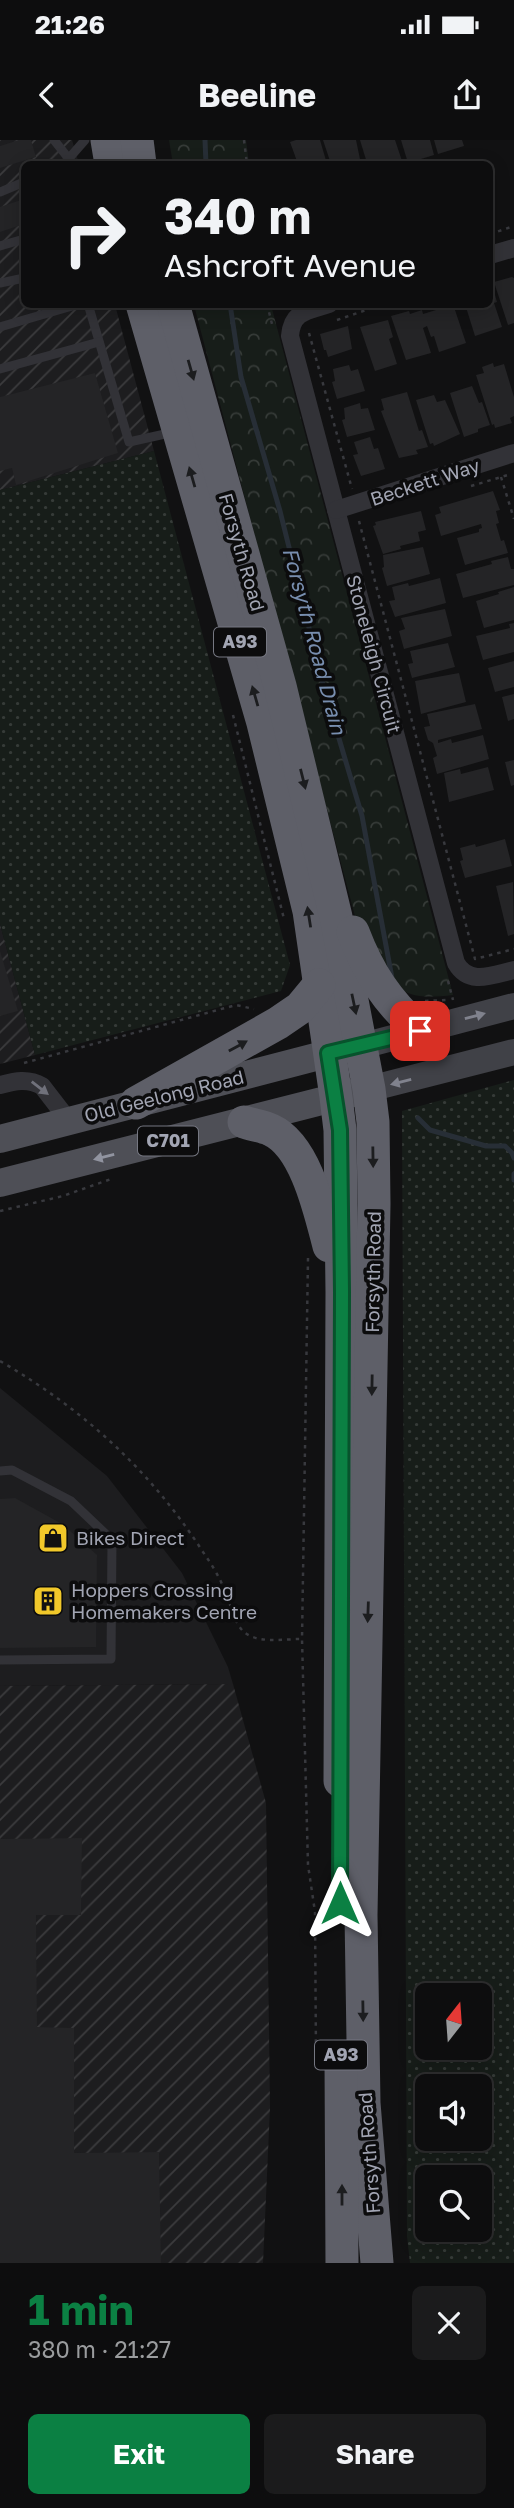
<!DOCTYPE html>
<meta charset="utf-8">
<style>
body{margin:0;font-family:"Golos Text",sans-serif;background:#1b1b1c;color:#f1f3f6;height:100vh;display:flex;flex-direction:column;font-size:26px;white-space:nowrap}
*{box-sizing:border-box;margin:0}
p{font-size:23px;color:#9a9c9e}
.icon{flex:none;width:38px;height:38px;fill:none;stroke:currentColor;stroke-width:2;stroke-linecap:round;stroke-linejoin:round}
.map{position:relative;height:2123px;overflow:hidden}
.details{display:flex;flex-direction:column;background:#0d0d0e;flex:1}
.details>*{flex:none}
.hud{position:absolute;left:21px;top:21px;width:472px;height:147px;border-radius:10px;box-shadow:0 4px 18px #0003,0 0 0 2px #2d2d2e;background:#0d0d0e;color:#f1f3f6;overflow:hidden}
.needle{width:46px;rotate:17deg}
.buttons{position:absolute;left:415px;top:1843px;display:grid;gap:14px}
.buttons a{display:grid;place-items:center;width:77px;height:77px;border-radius:10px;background:#0d0d0e;box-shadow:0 4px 18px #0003,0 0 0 2px #2d2d2e;font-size:35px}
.pin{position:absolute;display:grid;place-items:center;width:60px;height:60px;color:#fff;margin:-30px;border-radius:14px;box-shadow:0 4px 10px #0006}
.me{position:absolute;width:77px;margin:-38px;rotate:0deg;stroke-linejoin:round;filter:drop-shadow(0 0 5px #0008)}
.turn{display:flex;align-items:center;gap:24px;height:147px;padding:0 28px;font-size:32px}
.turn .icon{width:91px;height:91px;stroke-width:2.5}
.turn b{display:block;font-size:49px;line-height:60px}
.round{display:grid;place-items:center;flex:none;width:74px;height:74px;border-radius:10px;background:#1b1b1c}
.head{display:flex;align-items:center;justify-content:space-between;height:119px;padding:0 28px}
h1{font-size:42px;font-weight:700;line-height:52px;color:#0b8043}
.button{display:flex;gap:14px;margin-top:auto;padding:14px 28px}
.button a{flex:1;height:80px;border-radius:10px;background:#0b8043;color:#fff;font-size:28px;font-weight:700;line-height:80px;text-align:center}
.button a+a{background:#1b1b1c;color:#f1f3f6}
.status{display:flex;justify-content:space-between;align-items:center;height:49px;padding:0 35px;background:#0d0d0e;direction:ltr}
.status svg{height:19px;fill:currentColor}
header{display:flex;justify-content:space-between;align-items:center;height:91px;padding:0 28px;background:#0d0d0e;font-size:32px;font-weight:700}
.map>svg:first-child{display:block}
</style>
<div class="status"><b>21:26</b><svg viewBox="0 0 49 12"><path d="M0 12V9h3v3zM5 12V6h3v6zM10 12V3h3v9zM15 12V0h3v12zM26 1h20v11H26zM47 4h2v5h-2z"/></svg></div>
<header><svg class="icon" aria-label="back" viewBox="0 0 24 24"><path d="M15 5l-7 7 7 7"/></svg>Beeline<svg class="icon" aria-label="share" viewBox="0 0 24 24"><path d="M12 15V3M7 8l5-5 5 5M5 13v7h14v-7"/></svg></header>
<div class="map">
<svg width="514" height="2123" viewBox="0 0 514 2123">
<defs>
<pattern id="industrial-furrows" width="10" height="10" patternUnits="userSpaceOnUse" patternTransform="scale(1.75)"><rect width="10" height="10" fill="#1d1d1f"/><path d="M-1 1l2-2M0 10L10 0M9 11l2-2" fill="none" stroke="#3b3b3d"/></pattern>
<pattern id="grass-dots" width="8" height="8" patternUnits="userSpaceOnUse" patternTransform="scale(1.75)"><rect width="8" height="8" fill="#171d19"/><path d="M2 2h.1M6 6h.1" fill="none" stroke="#363b38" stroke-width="1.8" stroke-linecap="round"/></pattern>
<pattern id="park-crowns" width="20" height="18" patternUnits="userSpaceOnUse" patternTransform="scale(1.75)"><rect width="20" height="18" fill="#171d19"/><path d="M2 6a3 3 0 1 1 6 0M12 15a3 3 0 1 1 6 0" fill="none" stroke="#363b38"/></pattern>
</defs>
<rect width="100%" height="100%" fill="#111112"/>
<path fill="#1d1d1f" d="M0,1248l107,88 75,97 46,94 5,17 -233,2z"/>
<g fill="url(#industrial-furrows)">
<path d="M0,0h72l7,24h-55v140l91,1 39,146 -154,39z"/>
<path d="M0,784l35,131 -35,9z"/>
<path d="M233,1544l33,119 4,305 -7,155h-263v-577z"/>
</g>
<g fill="url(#grass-dots)" fill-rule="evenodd">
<path d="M154,311l136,514 -9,26 -246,64 -35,-131v-434z"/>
<path d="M514,940v1183h-104l-3,-27 -5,-1125zM427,1855h53v53h-53zM427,1946h53v52h-53zM427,2037h53v53h-53z"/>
</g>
<g fill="url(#park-crowns)">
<path d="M169,0h77l3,24h-76z"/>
<path d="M194,165h77l182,690c-53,6 -52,-5 -88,-41z"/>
</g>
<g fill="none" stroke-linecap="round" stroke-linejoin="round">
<g stroke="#272e36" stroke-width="5">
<path d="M205,0l1,24"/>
<path d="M230,164l11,73 39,134 44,177 38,128 30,162"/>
<path d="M418,978l12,12 56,16h19l7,7 2,5"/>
<path d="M514,1034v6"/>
</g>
</g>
<g fill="#242426">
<path d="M19,0h12l5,17 -36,11v-22z"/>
<path d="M296,0h24l7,24h-29l-8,-22z"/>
<path d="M323,0h33l5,24h-30z"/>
<path d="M360,0h35l8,24 -36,-1z"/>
<path d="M401,0h29l4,15 -26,8z"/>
<path d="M434,0h28l2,6 -26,8z"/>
<path d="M24,59v25l-24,8v-25z"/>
<path d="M512,137l2,1v45l-6,2 -14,-43z"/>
<path d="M493,148l4,14 -3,1 8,24 -27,9 -10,-32h25v-15z"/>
<path d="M436,164h17l13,39 -27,9 -5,-16 -3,1 -4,-11 -4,2 8,25 -25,7 -15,-44 18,-5 1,3 12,-4 1,4 13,-4z"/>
<path d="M388,180l5,17 -4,2 8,25 -22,7 -15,-44z"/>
<path d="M348,186l4,23 -24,8 -2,-7h-2l-4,-16z"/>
<path d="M493,223l1,4 10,-3 10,33v19l-4,2 2,5 -17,5 -1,-4 -2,1 -16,-50 8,-2 -2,-6z"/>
<path d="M349,225l2,6 7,-2 7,22 -28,8 -5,-17 3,-1 -2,-12z"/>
<path d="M95,233l23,80 -102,32 -4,-17 -12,3v-74z"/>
<path d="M472,246l7,17 3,-1 8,23 -12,4v3l-14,5 -14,-44z"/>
<path d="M407,252l12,39 3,-1 6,17 -12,3 2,4 -19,4 -18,-47 3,-1 -3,-11z"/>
<path d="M434,255l3,7 8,-2 15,34 -26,12 -1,-3 -3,1 -14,-44z"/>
<path d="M360,263l1,6 7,-1 7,22 -28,7 -5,-17 3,-1 -1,-11z"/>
<path d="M370,297l4,12 4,-1 7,21 -24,7 -8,-21 5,-1 -4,-12z"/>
<path d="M493,351l7,19 -4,1 3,12 -3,1 5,17 3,-1 4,13 -43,12 -8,-27 22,-6v-3l3,-1 -1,-4 -40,12 -6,-21 6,-2 -2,-6z"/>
<path d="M421,371l5,19 -8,2 2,9 -20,5 1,3 -18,5 -10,-28 3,-1 -1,-3z"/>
<path d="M423,407l7,27 -43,12 -5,-18 2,-1 -1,-12z"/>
<path d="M508,417l3,12h3v16l-51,13 -7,-24 36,-10 -1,-3z"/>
<path d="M440,438l6,25 -51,14 -6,-16 6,-1 -3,-13 16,-4 1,3z"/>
<path d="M514,447v33l-30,8 -8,-27 23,-7 -1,-2z"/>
<path d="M445,469l7,27 -48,13 -5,-18 6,-2 -4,-11z"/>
<path d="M514,483v29l-31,8 -7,-24 34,-8 -1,-4z"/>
<path d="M448,503l7,24 -43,11 -4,-14 5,-1 -3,-12z"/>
<path d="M514,521v26l-19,5 -7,-24z"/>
<path d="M459,533l7,29 -45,12 -6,-33z"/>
<path d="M514,554v25l-6,2 -6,-24z"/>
<path d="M475,564l7,25 -44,11v3l13,-4 1,4 31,-8 6,24 -52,15 -4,-16 4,-2 -4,-13 -5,-3 -4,-13 6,-1 -3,-12z"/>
<path d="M514,620v25l-3,1 -6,-24z"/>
<path d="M488,627l6,23 -45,12 -5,-29 16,-4 1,5z"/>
<path d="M505,699l7,27 -47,12 -5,-17 3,-1 -3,-12 15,-4 1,3z"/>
<path d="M513,742l1,52 -6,2 -12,-50z"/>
<path d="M0,811l18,60 -18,5z"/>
<path d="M15,1358l47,26 35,31 -1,92 -96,1v-149z"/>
<path d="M82,1698l-1,77h-45l1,112 37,1v125l85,-1 2,111h-161v-424z"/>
</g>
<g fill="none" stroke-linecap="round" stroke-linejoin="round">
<g stroke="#38393e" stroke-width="2.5" stroke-dasharray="3.5 5" stroke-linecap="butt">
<path d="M244,0l3,24"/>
<path d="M490,94l24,-8"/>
<path d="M267,164l6,24"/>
<path d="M337,180l47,-16"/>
<path d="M309,193l43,156"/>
<path d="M501,337l13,42"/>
<path d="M471,346l37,-11"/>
<path d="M359,381l116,438 39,-10"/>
<path d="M233,575l51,204"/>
<path d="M448,841l5,19"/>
<path d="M425,861l21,-1"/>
<path d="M24,923l212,-58 18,4"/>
<path d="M0,1071l63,-15 48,-17"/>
<path d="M308,1118l-6,381 6,226 7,47 1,144"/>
<path d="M0,1221c84,49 150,109 203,191 7,10 14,21 19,32 8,14 10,37 22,48 14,12 40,7 57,7"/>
</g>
<g stroke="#323237" stroke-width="9">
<path d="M54,0l15,19"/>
<path d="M64,24l21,-24"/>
<path d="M0,52l24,-10"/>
<path d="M0,106l24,-7"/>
<path d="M0,143l24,-5"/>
<path d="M88,164l41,138 45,-10"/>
<path d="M0,187l79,-23"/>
<path d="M0,229l99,-27"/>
<path d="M0,1331l12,-1 59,31 41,39 -1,119 -111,1"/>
</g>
<g stroke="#323237" stroke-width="18">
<path d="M490,115l24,-7"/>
<path d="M329,164c-20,7 -37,6 -39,32l166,627c13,23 36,12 58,7"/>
<path d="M336,370l178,-57"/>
<path d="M0,945c15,-4 28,-7 42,1l27,35"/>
</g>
<g stroke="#404147" stroke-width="26">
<path d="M362,906l152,-40"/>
<path d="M369,949l145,-37"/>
</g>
<g stroke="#4e4f56" stroke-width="28">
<path d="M0,999l350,-91"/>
<path d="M0,1043l357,-91"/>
</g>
<g stroke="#5e5f68" stroke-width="33">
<path d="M107,0l4,24"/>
<path d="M137,0l3,24"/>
<path d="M142,164l121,419 46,188 27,186 4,33 2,162 -2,489"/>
<path d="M173,164l107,382 56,231 33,172 4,33 1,82 -13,711 3,188 13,160"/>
<path d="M353,792c16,42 34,69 67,99"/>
<path d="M136,963l142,-80 22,-15 19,-23"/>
<path d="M244,982c8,3 19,4 27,8 35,16 49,82 58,116"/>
<path d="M341,1919l1,204"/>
</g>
</g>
<defs><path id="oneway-solid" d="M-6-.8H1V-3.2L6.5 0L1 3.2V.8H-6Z" transform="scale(1.75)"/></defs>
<g fill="#1c1d1f">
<use href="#oneway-solid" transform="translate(191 230) rotate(74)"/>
<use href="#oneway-solid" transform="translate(192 337) rotate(-106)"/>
<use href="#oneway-solid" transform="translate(255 556) rotate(-106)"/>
<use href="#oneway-solid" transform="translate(303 639) rotate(76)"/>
<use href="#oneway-solid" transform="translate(309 777) rotate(-99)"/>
<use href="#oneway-solid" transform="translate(354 864) rotate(78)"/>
<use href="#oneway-solid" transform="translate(238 906) rotate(-29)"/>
<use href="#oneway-solid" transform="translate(373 1017) rotate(89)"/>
<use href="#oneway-solid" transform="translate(372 1245) rotate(91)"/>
<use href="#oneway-solid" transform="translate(368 1472) rotate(92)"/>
<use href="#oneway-solid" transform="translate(363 1871) rotate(89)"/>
<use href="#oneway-solid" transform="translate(342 2055) rotate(-90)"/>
</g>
<g fill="#80828d">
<use href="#oneway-solid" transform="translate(475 876) rotate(-15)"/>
<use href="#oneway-solid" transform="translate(401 942) rotate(166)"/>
</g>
<use fill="#70717b" href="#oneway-solid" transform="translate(40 948) rotate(38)"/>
<use fill="#9194a0" href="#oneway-solid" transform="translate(104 1017) rotate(166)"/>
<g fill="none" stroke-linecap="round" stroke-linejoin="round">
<g stroke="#07532c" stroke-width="18">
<path id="route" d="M340,1763l2,-611 -2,-162 -12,-77 92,-22"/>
</g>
<use href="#route" stroke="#0b8043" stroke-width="12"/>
</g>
<defs>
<g id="shop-square" transform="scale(1.575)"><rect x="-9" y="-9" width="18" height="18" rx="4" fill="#f1c82a" stroke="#0c0c0d"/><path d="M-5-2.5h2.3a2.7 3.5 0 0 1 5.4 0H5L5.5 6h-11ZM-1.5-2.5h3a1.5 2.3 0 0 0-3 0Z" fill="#111"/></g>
<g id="building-square" transform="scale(1.575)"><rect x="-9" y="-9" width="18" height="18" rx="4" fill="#f1c82a" stroke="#0c0c0d"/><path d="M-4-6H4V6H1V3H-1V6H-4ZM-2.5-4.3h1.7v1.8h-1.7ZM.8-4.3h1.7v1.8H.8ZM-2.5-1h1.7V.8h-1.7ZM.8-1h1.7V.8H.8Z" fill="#111"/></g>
</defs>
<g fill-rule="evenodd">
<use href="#shop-square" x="53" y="1398"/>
<use href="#building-square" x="48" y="1461"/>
</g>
<g text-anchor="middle" stroke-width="7" stroke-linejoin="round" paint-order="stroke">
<g fill="#0c0c0d" stroke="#757781" stroke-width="2">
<rect x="214" y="487.5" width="52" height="29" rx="5"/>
<rect x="138" y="986.5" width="60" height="29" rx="5"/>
<rect x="315" y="1900.5" width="52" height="29" rx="5"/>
</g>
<g font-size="18" font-weight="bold" fill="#a2a5b3">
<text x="240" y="508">A93</text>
<text x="168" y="1007">C701</text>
<text x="341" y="1921">A93</text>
</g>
<g font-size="19" fill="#a2a5b3" stroke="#0c0c0d">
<text transform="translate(425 342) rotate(-18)" y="7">Beckett Way</text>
<text transform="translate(242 412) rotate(74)" y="7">Forsyth Road</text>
<text transform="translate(374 514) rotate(75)" y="7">Stoneleigh Circuit</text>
<text transform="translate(164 956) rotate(-14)" y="7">Old Geelong Road</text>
<text transform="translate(373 1132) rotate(-89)" y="7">Forsyth Road</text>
<text transform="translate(369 2013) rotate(-94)" y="7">Forsyth Road</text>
</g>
<g font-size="19" fill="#a2a5b3" stroke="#0c0c0d" text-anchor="start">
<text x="76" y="1405">Bikes Direct</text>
<text x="71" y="1457">Hoppers Crossing<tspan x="71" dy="22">Homemakers Centre</tspan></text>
</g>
<g font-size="21" font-style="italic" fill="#788eaf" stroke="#0c0c0d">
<text transform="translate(314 501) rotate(75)" y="7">Forsyth Road Drain</text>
</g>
</g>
</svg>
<div class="buttons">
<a><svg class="needle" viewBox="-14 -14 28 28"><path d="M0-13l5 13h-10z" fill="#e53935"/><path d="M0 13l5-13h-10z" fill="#9a9c9e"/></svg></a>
<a><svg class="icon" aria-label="sound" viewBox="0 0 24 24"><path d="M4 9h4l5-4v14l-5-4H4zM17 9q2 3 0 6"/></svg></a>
<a><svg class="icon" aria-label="search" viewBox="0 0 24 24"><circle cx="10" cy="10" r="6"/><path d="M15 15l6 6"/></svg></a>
</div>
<div class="pin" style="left:420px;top:891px;background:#d93025"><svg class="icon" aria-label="arrive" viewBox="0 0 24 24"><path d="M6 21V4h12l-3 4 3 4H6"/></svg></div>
<svg class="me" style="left:340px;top:1763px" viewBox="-20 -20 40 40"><path d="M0-17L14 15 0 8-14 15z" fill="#0b8043" stroke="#fff" stroke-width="4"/></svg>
<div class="hud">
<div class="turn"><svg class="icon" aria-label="right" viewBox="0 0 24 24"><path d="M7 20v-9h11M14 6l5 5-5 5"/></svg><div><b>340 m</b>Ashcroft Avenue</div></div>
</div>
</div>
<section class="details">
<div class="head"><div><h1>1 min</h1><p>380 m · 21:27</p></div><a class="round"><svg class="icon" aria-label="close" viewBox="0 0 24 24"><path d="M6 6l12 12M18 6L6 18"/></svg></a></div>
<div class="button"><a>Exit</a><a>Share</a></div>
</section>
